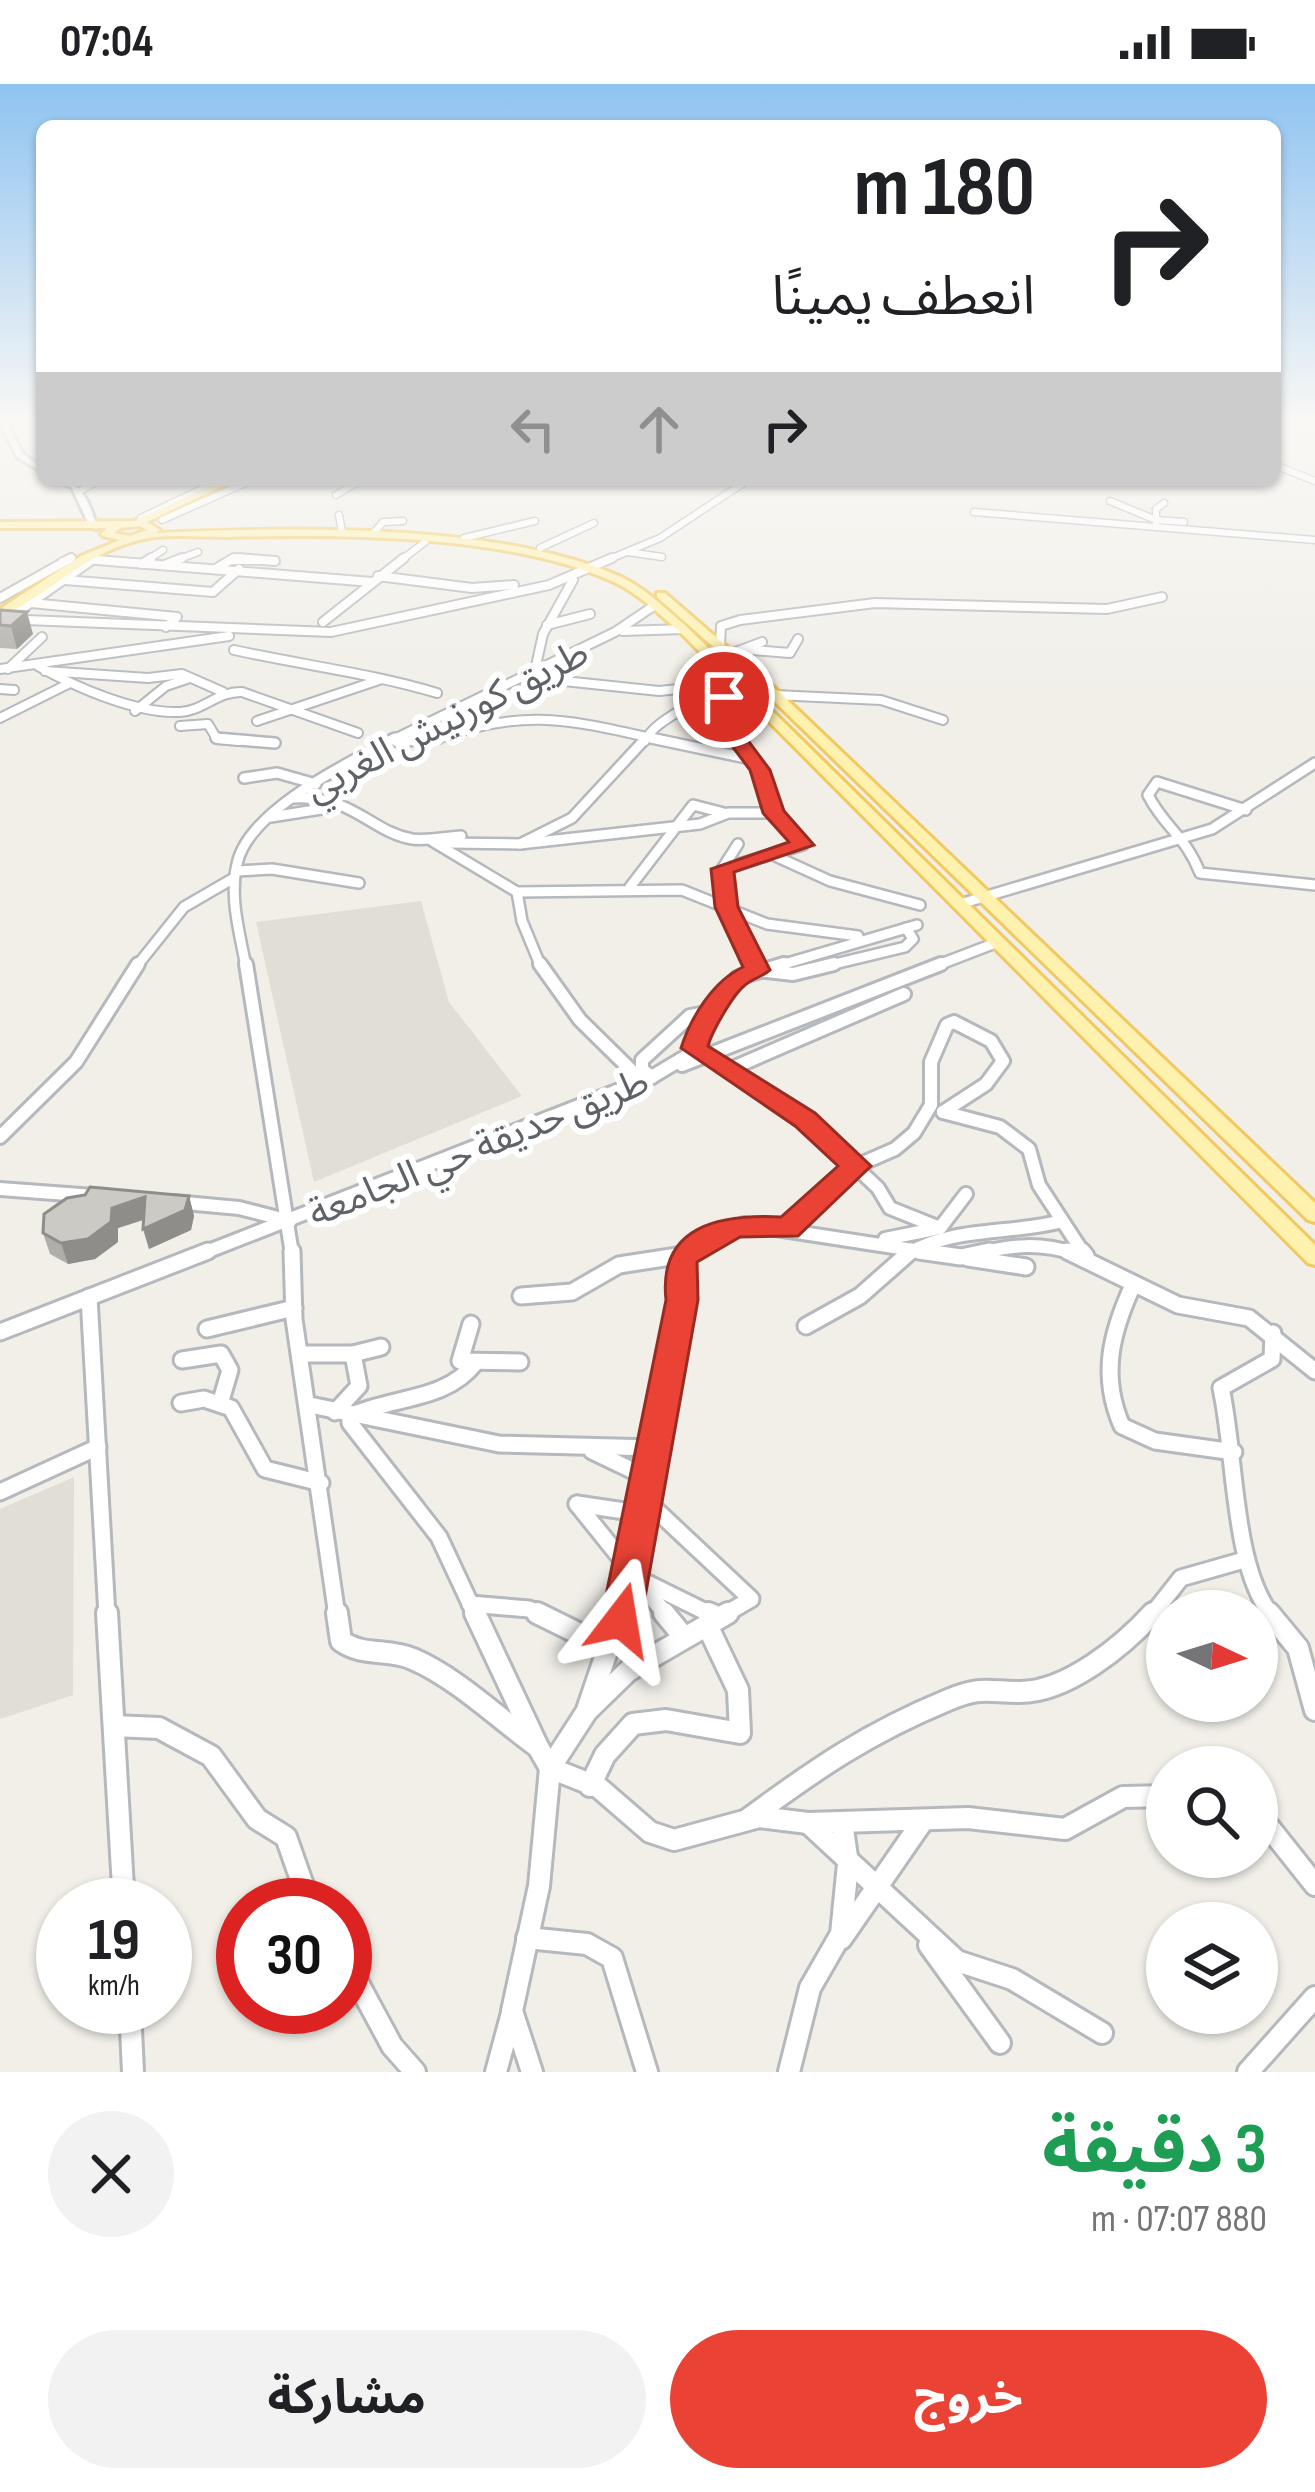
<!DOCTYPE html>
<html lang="ar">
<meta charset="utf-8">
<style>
body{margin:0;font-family:"Sofia Sans Condensed","Noto Sans Arabic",sans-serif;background:#f2f2f2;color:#202124;direction:rtl;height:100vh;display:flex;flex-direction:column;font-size:45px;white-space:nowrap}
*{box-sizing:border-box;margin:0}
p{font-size:39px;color:#757577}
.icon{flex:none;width:66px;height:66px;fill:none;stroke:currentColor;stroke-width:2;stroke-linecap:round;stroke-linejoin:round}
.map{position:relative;height:1988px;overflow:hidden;direction:ltr}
.drawer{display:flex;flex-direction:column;background:#fff;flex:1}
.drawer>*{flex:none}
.banner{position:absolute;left:36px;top:36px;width:1245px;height:366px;border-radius:18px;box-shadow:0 3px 9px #0004;direction:rtl;background:#fff;color:#202124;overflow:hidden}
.needle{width:78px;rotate:94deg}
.controls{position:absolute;left:1146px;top:1506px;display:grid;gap:24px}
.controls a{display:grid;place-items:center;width:132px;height:132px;border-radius:50%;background:#fff;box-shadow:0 3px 9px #0004;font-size:60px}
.speed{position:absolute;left:36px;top:1794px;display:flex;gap:24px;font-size:60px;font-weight:700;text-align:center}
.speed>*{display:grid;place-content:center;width:156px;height:156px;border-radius:50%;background:#fff;box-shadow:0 3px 9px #0004;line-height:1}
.speed small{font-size:30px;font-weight:400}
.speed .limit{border:18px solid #d22;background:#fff;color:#111}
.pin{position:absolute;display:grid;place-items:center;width:102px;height:102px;color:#fff;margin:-51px;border:6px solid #fff;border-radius:50%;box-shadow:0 3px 12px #0007}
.me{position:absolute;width:132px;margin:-66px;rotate:14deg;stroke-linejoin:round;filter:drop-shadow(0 0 9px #0008)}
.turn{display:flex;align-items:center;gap:42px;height:252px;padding:0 48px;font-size:54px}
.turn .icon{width:156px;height:156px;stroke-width:2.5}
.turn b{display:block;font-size:84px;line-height:102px}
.lanes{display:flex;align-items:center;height:114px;padding:0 48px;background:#0003;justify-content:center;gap:60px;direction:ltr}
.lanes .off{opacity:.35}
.round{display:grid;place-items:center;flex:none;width:126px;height:126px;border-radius:63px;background:#f2f2f2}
.summary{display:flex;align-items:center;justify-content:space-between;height:204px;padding:0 48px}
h1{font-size:72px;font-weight:700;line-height:90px;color:#1e9e55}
.button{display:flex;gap:24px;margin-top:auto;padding:24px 48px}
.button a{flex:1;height:138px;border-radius:72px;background:#ea4335;color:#fff;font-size:48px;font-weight:700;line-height:138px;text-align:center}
.button a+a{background:#f2f2f2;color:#202124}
.status{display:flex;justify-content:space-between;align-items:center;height:84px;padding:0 60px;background:#fff;direction:ltr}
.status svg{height:33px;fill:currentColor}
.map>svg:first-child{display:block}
</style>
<div class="status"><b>07:04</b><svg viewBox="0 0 49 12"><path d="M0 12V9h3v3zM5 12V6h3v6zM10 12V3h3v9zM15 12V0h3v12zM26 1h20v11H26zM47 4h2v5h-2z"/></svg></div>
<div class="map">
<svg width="1315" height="1988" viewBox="0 0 1315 1988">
<rect width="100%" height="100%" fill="#f1efe8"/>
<g fill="#e1ded6">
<path d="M421,817l28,101 73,94 -208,86 -58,-260z"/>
<path d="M74,1393l-1,218 -73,24v-210z"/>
</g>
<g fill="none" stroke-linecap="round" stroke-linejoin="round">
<g stroke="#b5b8bc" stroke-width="9">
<g id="minor-far5">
<path d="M1275,381l40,16"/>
<path d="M78,408l21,-12"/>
<path d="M336,411l25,-15"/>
<path d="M1110,417l46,19 28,2"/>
<path d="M974,428l341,28"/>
<path d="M339,431l3,17"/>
<path d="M141,434l80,-38"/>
<path d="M162,436l90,-40"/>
<path d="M1156,443v-18l8,-6"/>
<path d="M373,450l10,-12 20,-1"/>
<path d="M464,454l71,-17"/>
<path d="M540,464l54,-25"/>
<path d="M628,468l34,5"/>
<path d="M84,475l28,2"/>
<path d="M62,477l10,-3"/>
<path d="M146,477l17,-11"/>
<path d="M174,477l24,-9"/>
<path d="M228,477h47"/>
<path d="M400,477l25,-19"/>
<path d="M605,477l55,-23 88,-58"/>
</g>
</g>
<g stroke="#b5b8bc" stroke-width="12">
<g id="minor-far4">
<path d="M238,474l37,3"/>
<path d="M84,475l288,23"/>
<path d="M142,480l9,-6"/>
<path d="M167,480l15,-6"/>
<path d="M217,484l17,-10"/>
<path d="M378,492l94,12 42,-3"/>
<path d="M65,496l148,12 26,-23"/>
<path d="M0,514l71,-40"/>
<path d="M31,519l146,14 -11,10"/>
<path d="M0,535l331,13 218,-47 63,-27"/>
<path d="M6,536l86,-60"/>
<path d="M323,538l81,-64"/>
<path d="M547,541l43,-11"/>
<path d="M623,547l60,-2"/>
<path d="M720,561l1,-19 19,-6 135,-17 232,6 55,-12"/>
<path d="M234,566c68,15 136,23 203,43"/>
<path d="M752,566l38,3 8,-14"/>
<path d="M730,570l32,-12"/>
<path d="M38,582c37,21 99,48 142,46 23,-1 38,-21 62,-20l116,41"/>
<path d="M0,585l229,-33"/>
<path d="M8,585l34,-32"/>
<path d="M535,586l8,-36 30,-54 -4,-3"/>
<path d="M45,587l103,7 34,-4 41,18"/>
<path d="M0,605l14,1"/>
<path d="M521,607l43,-10 95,10 78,-8"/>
<path d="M775,611l106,5 62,20"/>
<path d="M135,627l31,-25 21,-7"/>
<path d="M0,634l68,-34"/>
<path d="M257,637l125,-42"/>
<path d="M180,642l28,-2 9,15 22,2"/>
<path d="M390,657l225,-109 40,-27"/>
<path d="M431,657c96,-35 138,-21 234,0"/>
<path d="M645,657c11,-23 48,-33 66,-53l26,19 2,34"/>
</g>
</g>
<g stroke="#b5b8bc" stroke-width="14">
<g id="minor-far3">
<path d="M216,654l59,5"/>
<path d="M651,654l100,21"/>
<path d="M397,658l42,-4"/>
<path d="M244,694l33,-5 39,11"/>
<path d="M294,714c59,-3 77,34 118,41 15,2 34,-2 49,-3"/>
<path d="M1246,726l-89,-28 -9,13c16,32 37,40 52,78l115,12"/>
<path d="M271,733l63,-10"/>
<path d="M432,757l85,51 165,-2 85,34 91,12"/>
<path d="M445,759l75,1 180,-20 28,-11h46"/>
<path d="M520,760l52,-26 74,-80"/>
<path d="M738,760l-16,25 5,38 29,60"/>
<path d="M775,772l55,25 90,24"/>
<path d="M722,785l81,-24 -29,-32 -14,-43 -21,-32"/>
<path d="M236,787l36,-2 87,14"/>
<path d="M630,803l63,-82 31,8"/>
<path d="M517,808l5,29 19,46"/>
<path d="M960,820l252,-75 103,-66"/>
<path d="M136,883l48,-60 50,-29"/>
<path d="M246,883c-6,-33 -17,-69 -9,-103 11,-54 113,-102 158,-126"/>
<path d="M774,883l143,-42"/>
<path d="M822,883l83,-20 8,-8 -7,-11"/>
<path d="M933,883l65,-25"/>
</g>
</g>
<g stroke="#b5b8bc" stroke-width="18">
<g id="minor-far2">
<path d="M246,880l46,290"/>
<path d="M540,880l40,56 62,61"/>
<path d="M754,880l3,6 36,4 41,-10"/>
<path d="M700,968l105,67 73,69 12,20 50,20 26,-34"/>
<path d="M682,981l259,-101"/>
<path d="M728,986l176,-76"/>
<path d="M652,993l-10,-7v-10l48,-44 16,-3"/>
<path d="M943,1028l57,15 29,22 10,36 45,69"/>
<path d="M0,1053l76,-75 62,-98"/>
<path d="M0,1105l94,7"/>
<path d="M174,1118l65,6 51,13"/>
<path d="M787,1144l69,-62 39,-17 19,-16 17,-28v-43l16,-37 7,-3 37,19 12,20 -17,23 -43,28"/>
<path d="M885,1155l50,-10"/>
<path d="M201,1170l449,-176 40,-24c11,-32 30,-47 47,-76l47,-14"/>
<path d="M686,1170l25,-18 33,-12 195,30"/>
<path d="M907,1170c48,-28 103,-19 155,-33"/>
<path d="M976,1170c36,-9 64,-12 100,0"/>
</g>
</g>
<g stroke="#b5b8bc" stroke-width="21">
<g id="minor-far1">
<path d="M292,1167l2,68 43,297"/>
<path d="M919,1167l42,6 28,-6"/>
<path d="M1067,1167l111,54 71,13 66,53"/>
<path d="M1082,1167l4,5"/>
<path d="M968,1174l58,9"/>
<path d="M1133,1201c-22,48 -33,91 -11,141l33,15 79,11"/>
<path d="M521,1212l51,-4 47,-27 65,-10"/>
<path d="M89,1213l18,319"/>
<path d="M471,1240l-11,37 60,1"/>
<path d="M806,1242l54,-30 51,-45"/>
<path d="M207,1245l87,-21"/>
<path d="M0,1248l208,-81"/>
<path d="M301,1270h52l28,-7"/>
<path d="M182,1276l39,-6 9,16 -10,34"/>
<path d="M476,1278c-30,40 -84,34 -126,54v7l89,114 37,79"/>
<path d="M181,1319l23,-4 27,9 34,61 56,14"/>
<path d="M310,1321l189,39 156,4 27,-147 -4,-32 12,-18"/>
<path d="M335,1328l24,-26 -6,-32"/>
<path d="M592,1367l48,23 14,34 97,91 -29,17"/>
<path d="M0,1408l98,-45"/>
<path d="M577,1420l90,112"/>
<path d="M577,1420l68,10"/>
<path d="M639,1495l75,37"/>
<path d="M470,1520l59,5 14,7"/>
<path d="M619,1532l14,-40 22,-128"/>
<path d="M1151,1532l30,-38 63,-18"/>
<path d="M1272,1532c-40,-50 -36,-161 -51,-228l51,-29 1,-26"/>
</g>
</g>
<g stroke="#b5b8bc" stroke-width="26">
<g id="minor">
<path d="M107,1529l17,292"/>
<path d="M337,1529l4,28c22,16 47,7 72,18 44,19 86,60 125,88l12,21 48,19 52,45 24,8 85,-23 49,6 160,-5 97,11 58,-32 44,-1"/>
<path d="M475,1529l63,134"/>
<path d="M537,1529l69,34"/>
<path d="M664,1529l19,23"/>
<path d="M708,1529l9,4"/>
<path d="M1269,1529l29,35 17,62"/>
<path d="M587,1626l33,-97"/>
<path d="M114,1642l45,2 52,28 46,63 29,18 24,68"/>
<path d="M590,1702l15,-31 28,-31 33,-4 74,13 -2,-43 -31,-65"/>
<path d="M1257,1728l58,73"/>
<path d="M748,1735c69,-51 120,-86 200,-119 33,-14 39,-8 72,-8 47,0 103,-46 133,-79"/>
<path d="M808,1739l149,138 55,18 90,54"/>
<path d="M527,1854l60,6 25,14 35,114"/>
<path d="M841,1855l81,-117"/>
<path d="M929,1861l71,98"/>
<path d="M345,1875l47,87 23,26"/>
<path d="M130,1923l3,65"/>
<path d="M496,1988l16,-59"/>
<path d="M532,1988l-20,-61 27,-125 11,-118 37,-57 41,-40 100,-58"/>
<path d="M789,1988l21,-84 31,-54 7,-70 -6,-42"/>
<path d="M1248,1988l67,-75"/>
</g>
</g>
<g stroke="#b5b8bc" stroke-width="6">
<g id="tertiary">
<path d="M0,334h4l19,36 19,13v5l-25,-15 -17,-34z"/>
<path d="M58,396c25,1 34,29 39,49l-7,-2 -18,-39z"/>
</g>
</g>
<g stroke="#f2c960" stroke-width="6">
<g id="primary">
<path d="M223,396h12l-88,42 13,8 -5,3c135,-6 343,-11 466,44 25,12 45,32 66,50l628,618v20l-7,-2 -629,-632c-20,-17 -41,-38 -65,-49 -104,-48 -275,-48 -388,-45 -29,0 -64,-4 -91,4 -52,14 -88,55 -135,76v-8l81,-53 39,-16 -17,-4 -2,-2 6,-6h-107v-6l134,-1zM140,442l7,4 -17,6 -16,-3 6,-5z"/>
<path d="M657,509h8l114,99 536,511v19l-7,-2 -537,-522 -114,-101z"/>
</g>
</g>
<use href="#minor-far5" stroke="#fff" stroke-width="6"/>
<use href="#minor-far4" stroke="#fff" stroke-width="8"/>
<use href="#minor-far3" stroke="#fff" stroke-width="9"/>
<use href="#minor-far2" stroke="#fff" stroke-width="12"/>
<use href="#minor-far1" stroke="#fff" stroke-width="15"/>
<use href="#minor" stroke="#fff" stroke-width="20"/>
<use href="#tertiary" fill="#fff" fill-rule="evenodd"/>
<use href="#primary" fill="#fff2af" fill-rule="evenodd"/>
</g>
<g fill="#afaea9">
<path d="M0,526l33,24 -16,15 -17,-1z"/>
<path d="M189,1112l5,20 -3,14 -42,19 -5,-29 -26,8v14l-23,17 -27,5 -18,-10 -7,-21z"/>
</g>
<g fill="#8f8d8a">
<path d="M27,528l6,22 -16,15 -6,-23z"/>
<path d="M189,1112l5,20 -3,14 -42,19 -6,-20z"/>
<path d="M145,1113l6,20 -33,11v14l-23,17 -27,5 -7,-21 51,-35z"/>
</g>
<g fill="#cccac5" stroke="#8f8d8a" stroke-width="3">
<path d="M0,526l27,2 -16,14 -11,-1z"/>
<path d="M90,1103l99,9 -4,14 -42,19 2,-32 -33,11 -1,14 -23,17 -27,4 -18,-10 1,-19 23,-16 18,-3z"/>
</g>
<linearGradient id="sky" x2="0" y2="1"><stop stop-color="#8fc3f1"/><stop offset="0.55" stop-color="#f9f8f5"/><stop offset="1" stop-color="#f9f8f5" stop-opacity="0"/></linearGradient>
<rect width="1315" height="612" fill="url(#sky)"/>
<path fill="#ea4335" stroke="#982c22" stroke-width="3" d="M718,609h13l16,16 2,33 21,28 14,41 30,34 -80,27 4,35 32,63c-8,7 -19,9 -26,16 -11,9 -32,45 -36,60l107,67 56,53 -73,70 -58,1 -43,25 1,38 -57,320 -6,13 -14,5 -14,-5 -6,-13 65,-320c-8,-74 53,-86 115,-83l57,-51 -43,-40 -114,-78c10,-31 32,-67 62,-81l-28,-60 -4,-38 78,-27 -26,-29 -13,-43 -21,-28 -1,-32 -13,-13z"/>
<g text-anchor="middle" stroke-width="12" stroke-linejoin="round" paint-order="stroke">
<g font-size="39" fill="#5f6368" stroke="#fff">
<text transform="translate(446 635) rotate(-27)" y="14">طريق كورنيش الغربي</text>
<text transform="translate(478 1062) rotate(-22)" y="14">طريق حديقة حي الجامعة</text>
</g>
</g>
</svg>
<div class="controls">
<a><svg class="needle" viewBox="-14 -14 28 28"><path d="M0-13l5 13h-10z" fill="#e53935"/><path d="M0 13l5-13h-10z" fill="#757577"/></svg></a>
<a><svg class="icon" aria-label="search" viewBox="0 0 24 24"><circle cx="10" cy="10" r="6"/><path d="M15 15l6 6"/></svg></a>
<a><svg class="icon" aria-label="layers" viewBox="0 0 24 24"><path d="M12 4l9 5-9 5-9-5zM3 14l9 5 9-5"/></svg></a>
</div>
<div class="speed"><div>19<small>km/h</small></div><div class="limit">30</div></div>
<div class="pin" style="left:724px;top:613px;background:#d93025"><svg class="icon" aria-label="arrive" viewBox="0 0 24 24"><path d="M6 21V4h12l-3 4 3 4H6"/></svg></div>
<svg class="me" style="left:621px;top:1536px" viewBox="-20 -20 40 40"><path d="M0-17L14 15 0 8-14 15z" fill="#ea4335" stroke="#fff" stroke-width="4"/></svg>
<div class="banner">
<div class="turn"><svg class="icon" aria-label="right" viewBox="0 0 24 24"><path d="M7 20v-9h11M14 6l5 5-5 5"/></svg><div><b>180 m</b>انعطف يمينًا</div></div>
<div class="lanes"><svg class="icon off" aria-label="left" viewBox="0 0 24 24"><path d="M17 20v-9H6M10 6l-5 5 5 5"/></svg><svg class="icon off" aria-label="ahead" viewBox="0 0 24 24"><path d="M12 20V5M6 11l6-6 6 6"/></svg><svg class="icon" aria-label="right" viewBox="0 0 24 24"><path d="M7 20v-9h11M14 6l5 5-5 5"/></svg></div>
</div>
</div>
<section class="drawer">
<div class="summary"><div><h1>3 دقيقة</h1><p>880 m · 07:07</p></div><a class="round"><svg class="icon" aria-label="close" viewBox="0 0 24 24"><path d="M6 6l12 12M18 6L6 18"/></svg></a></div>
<div class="button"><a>خروج</a><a>مشاركة</a></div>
</section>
